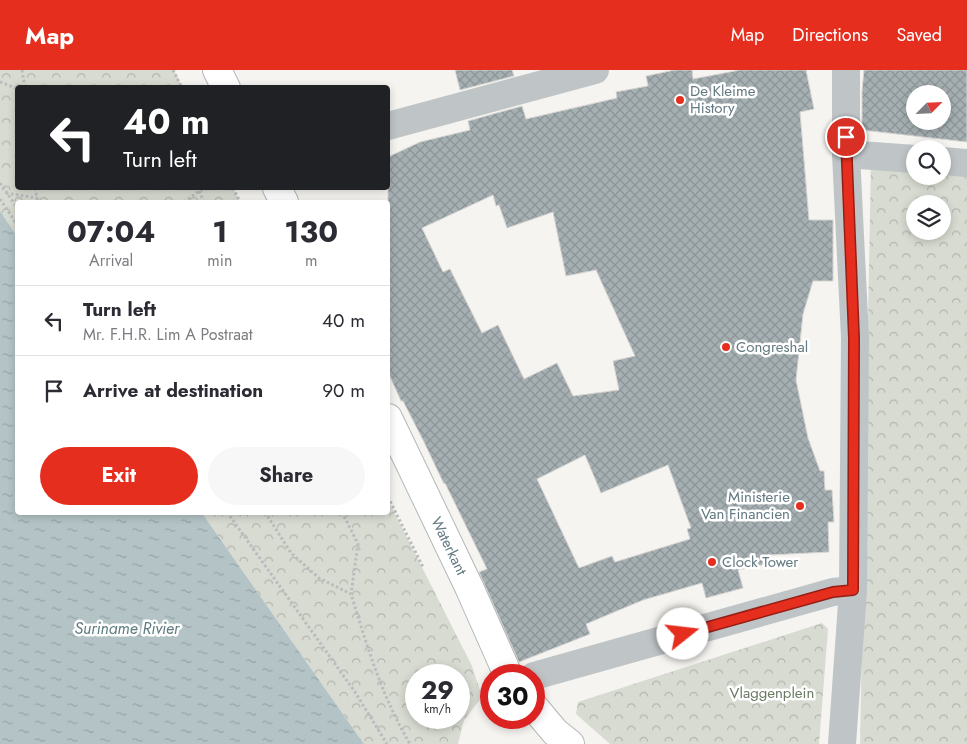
<!DOCTYPE html>
<style>
body{margin:0;font-family:Jost,sans-serif;background:#f7f7f7;color:#2b2b33;height:100vh;display:flex;flex-direction:column;font-size:19px;white-space:nowrap}
*{box-sizing:border-box;margin:0}
p{font-size:16px;color:#7c7c81}
.icon{flex:none;width:28px;height:28px;fill:none;stroke:currentColor;stroke-width:2;stroke-linecap:round;stroke-linejoin:round}
.map{position:relative;flex:1;overflow:hidden}
.sheet{position:absolute;left:15px;top:130px;width:375px;height:315px;display:flex;flex-direction:column;background:#fff;border-radius:5px;box-shadow:0 2px 8px #0003}
.sheet>*{flex:none}
.hud{position:absolute;left:15px;top:15px;width:375px;height:105px;border-radius:5px;box-shadow:0 2px 8px #0003;background:#202124;color:#fff;overflow:hidden}
.needle{width:32px;rotate:66deg}
.fabs{position:absolute;left:906px;top:15px;display:grid;gap:10px}
.fabs a{display:grid;place-items:center;width:45px;height:45px;border-radius:50%;background:#fff;box-shadow:0 2px 8px #0003;font-size:25px}
.speed{position:absolute;left:405px;top:594px;display:flex;gap:10px;font-size:25px;font-weight:700;text-align:center}
.speed>*{display:grid;place-content:center;width:65px;height:65px;border-radius:50%;background:#fff;box-shadow:0 2px 8px #0003;line-height:1}
.speed small{font-size:12px;font-weight:400}
.speed .limit{border:8px solid #d22;background:#fff;color:#111}
.pin{position:absolute;display:grid;place-items:center;width:42px;height:42px;color:#fff;margin:-21px;border:2px solid #fff;border-radius:50%;box-shadow:0 1px 5px #0007}
.me{position:absolute;width:55px;margin:-28px;rotate:74deg;stroke-linejoin:round;filter:drop-shadow(0 0 4px #0008)}
.turn{display:flex;align-items:center;gap:18px;height:105px;padding:0 25px;font-size:22px}
.turn .icon{width:65px;height:65px;stroke-width:2.5}
.turn b{display:block;font-size:35px;line-height:42px}
.eta{display:flex;justify-content:space-evenly;align-items:center;height:85px;text-align:center}
.eta b{font-size:30px;font-weight:700;line-height:35px}
.primary-button{display:flex;gap:10px;margin-top:auto;padding:10px 25px}
.primary-button a{flex:1;height:58px;border-radius:30px;background:#e62e1f;color:#fff;font-size:20px;font-weight:700;line-height:58px;text-align:center}
.primary-button a+a{background:#f7f7f7;color:#2b2b33}
ul{padding:0;list-style:none}
li{display:flex;align-items:center;gap:15px;height:70px;padding:0 25px;border-top:1px solid #e1e1e2}
li div{flex:1}
li b{display:block;font-size:19px}
li em{font-style:normal}
header{display:flex;align-items:center;gap:30px;box-sizing:border-box;height:70px;padding:0 25px;background:#e62e1f;color:#fff}
header strong{font-size:24px}
nav{display:flex;gap:28px;margin-inline-start:auto;font-size:18px}
.map>svg:first-child{display:block}
</style>
<header>
<strong>Map</strong>
<nav><a>Map</a><a>Directions</a><a>Saved</a></nav>
</header>
<div class="map">
<svg width="967" height="674" viewBox="0 0 967 674">
<defs>
<pattern id="park-crowns" width="20" height="18" patternUnits="userSpaceOnUse" patternTransform="scale(1.25)"><rect width="20" height="18" fill="#d7dbd1"/><path d="M2 6a3 3 0 1 1 6 0M12 15a3 3 0 1 1 6 0" fill="none" stroke="#b2b6af"/></pattern>
<pattern id="water-ripples" width="26" height="14" patternUnits="userSpaceOnUse" patternTransform="scale(1.25)"><rect width="26" height="14" fill="#b4c4c6"/><path d="M2 4q2-2 4 0t4 0M15 11q2-2 4 0t4 0" fill="none" stroke="#96a4a6"/></pattern>
<pattern id="building-cross-hatch" width="8" height="8" patternUnits="userSpaceOnUse" patternTransform="scale(1.25)"><rect width="8" height="8" fill="#a6b0b3"/><path d="M0 0l8 8M0 8l8-8" fill="none" stroke="#8b9497"/></pattern>
</defs>
<rect width="100%" height="100%" fill="#f5f4f0"/>
<g fill="url(#park-crowns)" fill-rule="evenodd">
<path d="M0,0h174l8,17 -164,1v100h215l7,14h-222l-1,34 -17,-25z"/>
<path d="M871,91l44,4v11h27l1,-9 24,2v575h-107zM915,134h27v27h-27z"/>
<path d="M388,430l84,166 10,31 -18,23 -6,24h-94l-162,-231 186,-1zM416,605h43v43h-43z"/>
<path d="M822,553l6,6 -9,115h-209l-34,-30 2,-12z"/>
</g>
<path fill="url(#water-ripples)" d="M0,141l17,25 1,276 184,1 162,231h-364z"/>
<g fill="url(#building-cross-hatch)" stroke="#d6d5d3" fill-rule="evenodd">
<path d="M455,0h57l2,6 -54,14z"/>
<path d="M675,0h17l1,9 47,-9h66l8,39 -14,3 9,108h24v61h-20l-10,33 -7,66 12,58 12,33h4l1,19h7l2,32h-6l1,30 -60,3 2,8 -33,7 5,18 -37,10 -4,-15 -59,17 -57,24 4,10 -71,28 -40,-90 8,-3 -42,-86 -1,1 -20,-42 -21,-41h-2l-13,-29v-215l32,-15 50,-12 -2,-9 54,-15 4,13 91,-21 -1,-6 32,-6 -2,-10zM493,125l3,11 3,-1 8,23 46,-16 13,64 30,-6 39,86 -22,5 6,29 -46,6 -16,-33 -33,16 -26,-54 -16,8 -32,-64 -7,3 -21,-44zM585,385l16,38 67,-28 23,63 -4,1 3,10 -75,23 -3,-6 -33,12 -42,-89z"/>
<path d="M864,0h103v72l-105,-12v-39zM915,24h27v27h-27z"/>
</g>
<g fill="none" stroke-linecap="round" stroke-linejoin="round">
<g stroke="#b2b8ba" stroke-width="30">
<g id="major">
<path d="M217,0l9,18"/>
<path d="M277,118l7,14"/>
<path d="M388,348l81,169 39,88"/>
<path d="M534,637l21,25 15,12"/>
</g>
</g>
<g stroke="#b9bcbe" stroke-width="3" stroke-dasharray="2.5 2.5" stroke-linecap="butt">
<path d="M22,0l3,18"/>
<path d="M173,0l9,18"/>
<path d="M0,12l18,7"/>
<path d="M0,113l18,26"/>
<path d="M35,118l2,10 4,4"/>
<path d="M233,118l7,14"/>
<path d="M199,121l5,11"/>
<path d="M6,123l31,5"/>
<path d="M0,129l18,27"/>
<path d="M184,132l15,-11 10,-3"/>
<path d="M388,427l35,70"/>
<path d="M227,442l128,180 32,52"/>
<path d="M265,442l26,41 28,25 32,16c16,52 31,103 59,150"/>
<path d="M342,442l16,32 -7,50"/>
</g>
<g stroke="#bfc4c6" stroke-width="28">
<path d="M388,56l207,-56"/>
<path d="M846,84l69,5"/>
<path d="M942,91l25,2"/>
<path d="M534,606l299,-84 20,-2"/>
<path d="M842,674l11,-154 2,-252 -9,-184v-84"/>
</g>
<use href="#major" stroke="#fff" stroke-width="28"/>
</g>
<g fill="none" stroke-linecap="round" stroke-linejoin="round">
<g stroke="#961e14" stroke-width="12">
<path id="route" d="M683,564l150,-42 20,-2 1,-252 -8,-201"/>
</g>
<use href="#route" stroke="#e62e1f" stroke-width="9"/>
</g>
<g fill="#e62e1f" stroke="#fff" stroke-width="2">
<circle cx="680" cy="30" r="5"/>
<circle cx="726" cy="277" r="5"/>
<circle cx="800" cy="436" r="5"/>
<circle cx="712" cy="492" r="5"/>
</g>
<g text-anchor="middle" stroke-width="5" stroke-linejoin="round" paint-order="stroke">
<g font-size="15" fill="#637982" stroke="#fff" text-anchor="start">
<text x="690" y="26">De Kleime<tspan x="690" dy="17">History</tspan></text>
<text x="736" y="282">Congreshal</text>
<text x="790" y="432" text-anchor="end">Ministerie<tspan x="790" dy="17">Van Financien</tspan></text>
<text x="722" y="497">Clock Tower</text>
</g>
<g font-size="15" fill="#637982" stroke="#fff">
<text transform="translate(449 476) rotate(64)" y="5">Waterkant</text>
</g>
<g font-size="15" fill="#6a7962" stroke="#fff">
<text x="772" y="628">Vlaggenplein</text>
</g>
<g font-size="16" font-style="italic" fill="#5e7b7f" stroke="#fff">
<text x="127" y="564">Suriname Rivier</text>
</g>
</g>
</svg>
<div class="fabs">
<a><svg class="needle" viewBox="-14 -14 28 28"><path d="M0-13l5 13h-10z" fill="#e53935"/><path d="M0 13l5-13h-10z" fill="#7c7c81"/></svg></a>
<a><svg class="icon" aria-label="search" viewBox="0 0 24 24"><circle cx="10" cy="10" r="6"/><path d="M15 15l6 6"/></svg></a>
<a><svg class="icon" aria-label="layers" viewBox="0 0 24 24"><path d="M12 4l9 5-9 5-9-5zM3 14l9 5 9-5"/></svg></a>
</div>
<div class="speed"><div>29<small>km/h</small></div><div class="limit">30</div></div>
<div class="pin" style="left:846px;top:67px;background:#d93025"><svg class="icon" aria-label="arrive" viewBox="0 0 24 24"><path d="M6 21V4h12l-3 4 3 4H6"/></svg></div>
<svg class="me" style="left:683px;top:564px" viewBox="-20 -20 40 40"><circle r="19" fill="#fff"/><path d="M0-13L10 11 0 6-10 11z" fill="#e62e1f"/></svg>
<div class="hud">
<div class="turn"><svg class="icon" aria-label="left" viewBox="0 0 24 24"><path d="M17 20v-9H6M10 6l-5 5 5 5"/></svg><div><b>40 m</b>Turn left</div></div>
</div>
<section class="sheet">
<div class="eta">
<div><b>07:04</b><p>Arrival</p></div>
<div><b>1</b><p>min</p></div>
<div><b>130</b><p>m</p></div>
</div>
<ul>
<li><svg class="icon" aria-label="left" viewBox="0 0 24 24"><path d="M17 20v-9H6M10 6l-5 5 5 5"/></svg><div><b>Turn left</b><p>Mr. F.H.R. Lim A Postraat</p></div><em>40 m</em></li>
<li><svg class="icon" aria-label="arrive" viewBox="0 0 24 24"><path d="M6 21V4h12l-3 4 3 4H6"/></svg><div><b>Arrive at destination</b></div><em>90 m</em></li>
</ul>
<div class="primary-button"><a>Exit</a><a>Share</a></div>
</section>
</div>
